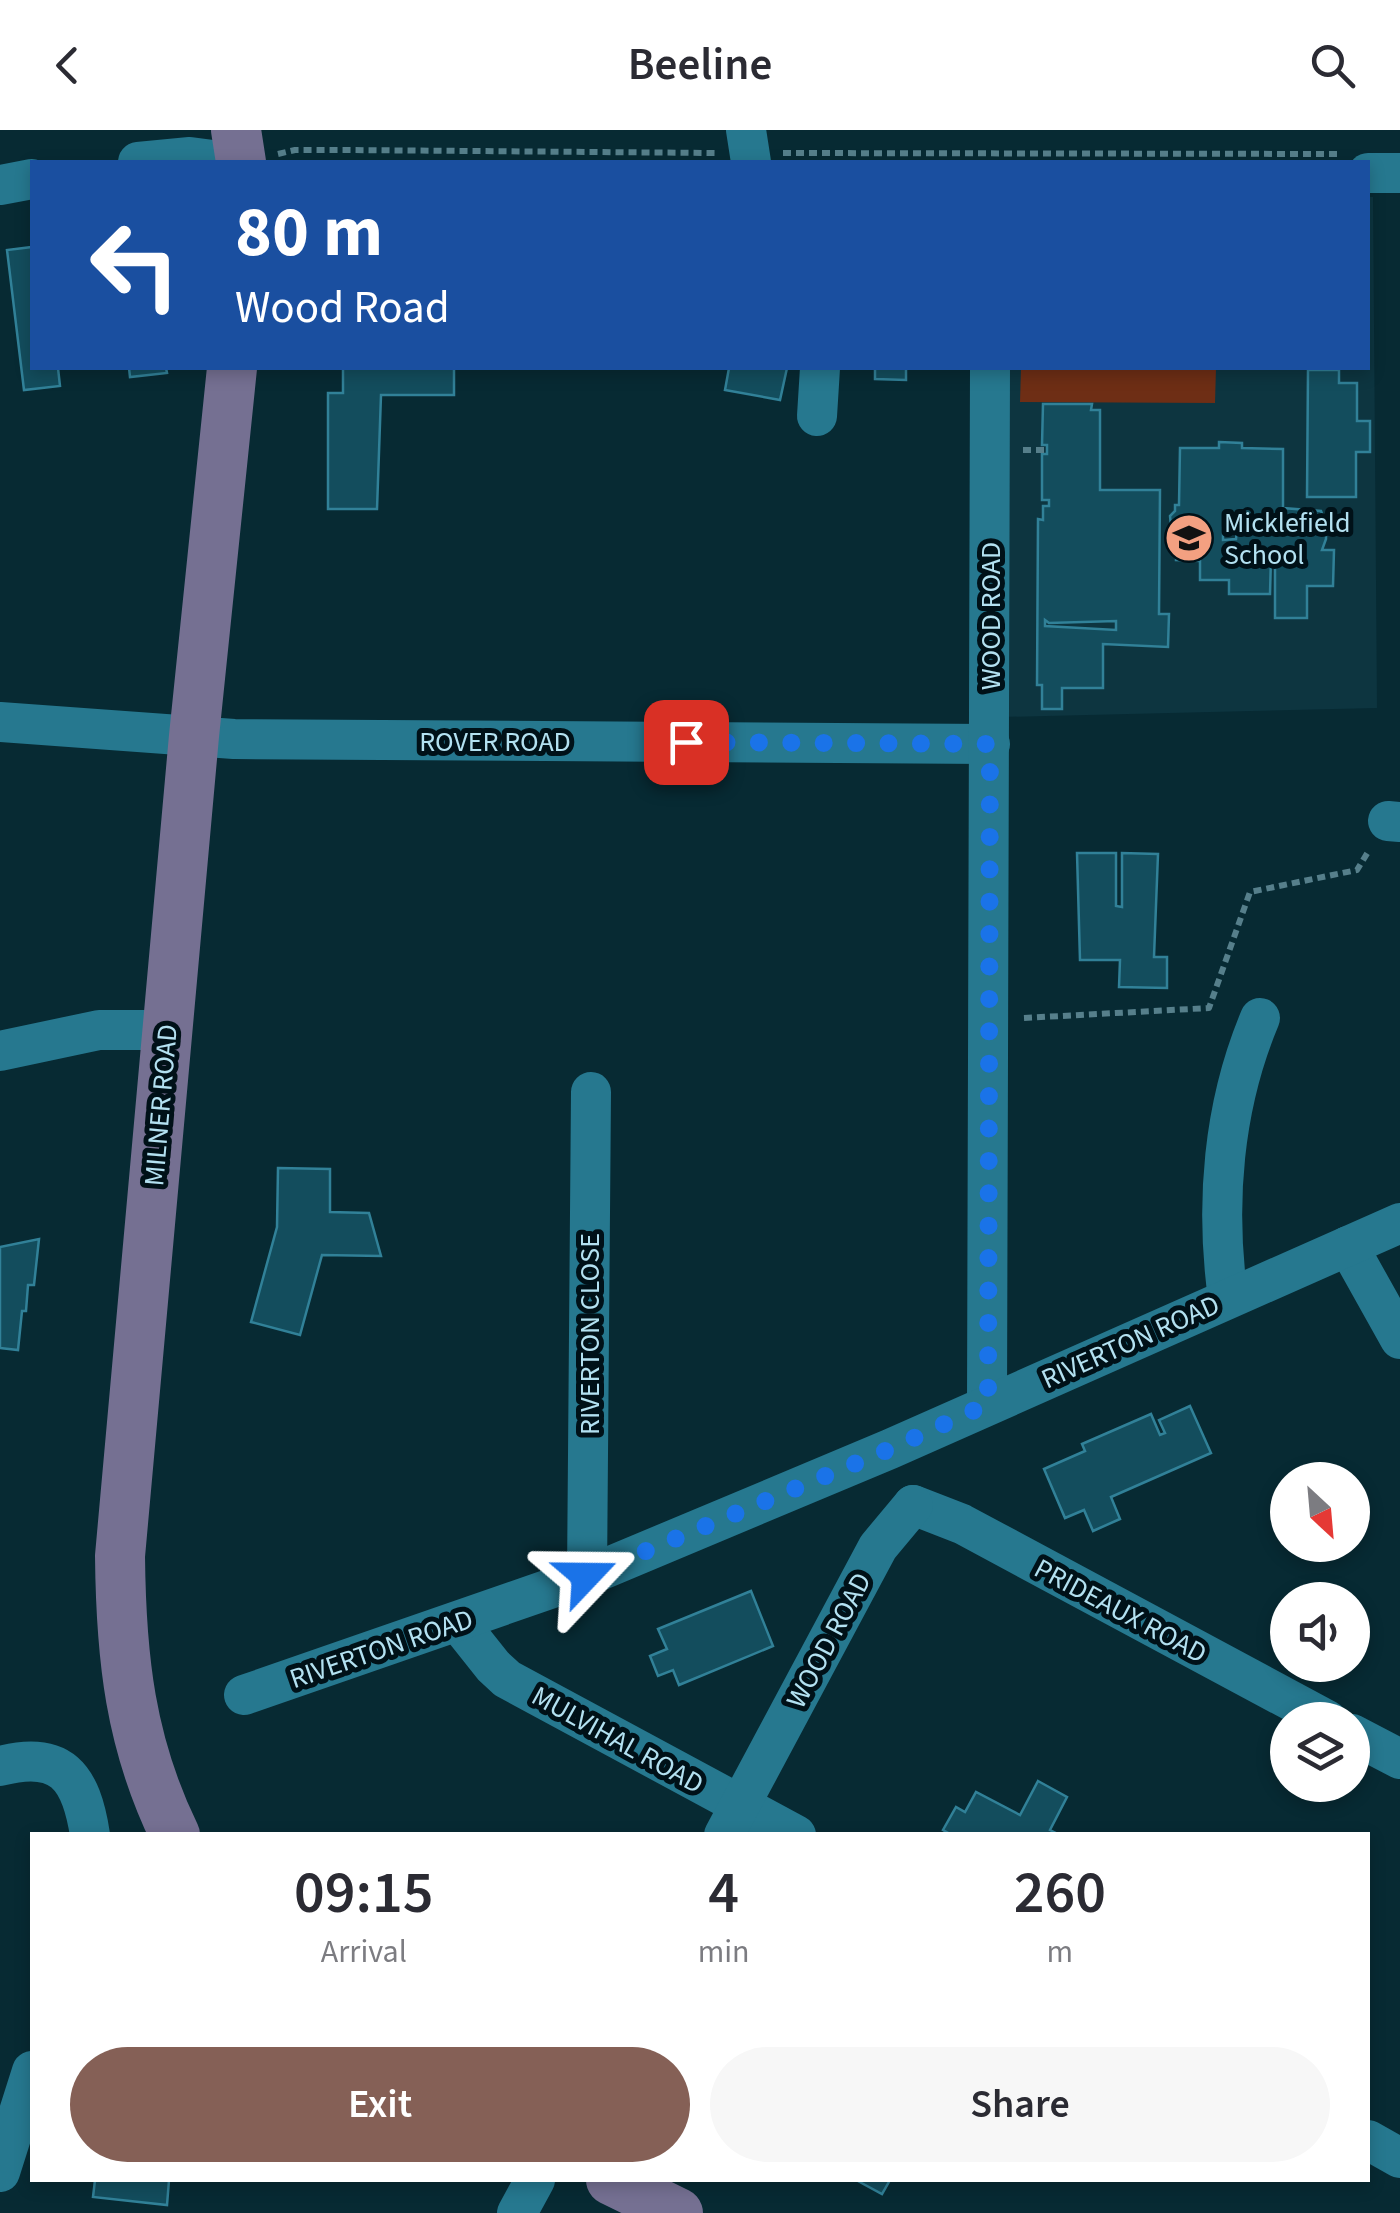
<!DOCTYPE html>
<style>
body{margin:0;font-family:"Source Sans 3",sans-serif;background:#f7f7f7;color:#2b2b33;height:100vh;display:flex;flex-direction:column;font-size:38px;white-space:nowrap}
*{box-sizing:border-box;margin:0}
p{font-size:32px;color:#7c7c81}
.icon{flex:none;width:55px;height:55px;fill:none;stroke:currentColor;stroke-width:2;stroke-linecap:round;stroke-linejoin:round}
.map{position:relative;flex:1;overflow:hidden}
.sheet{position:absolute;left:30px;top:1702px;width:1340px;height:350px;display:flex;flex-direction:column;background:#fff;border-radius:0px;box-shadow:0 5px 15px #0003}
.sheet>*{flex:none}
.guide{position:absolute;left:30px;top:30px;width:1340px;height:210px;border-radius:0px;box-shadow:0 5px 15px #0003;background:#1a4fa0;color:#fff;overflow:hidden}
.needle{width:65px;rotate:154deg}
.controls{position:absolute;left:1270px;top:1332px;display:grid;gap:20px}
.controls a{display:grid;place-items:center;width:100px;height:100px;border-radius:50%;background:#fff;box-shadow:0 5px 15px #0003;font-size:50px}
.pin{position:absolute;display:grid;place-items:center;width:85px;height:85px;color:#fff;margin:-42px;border-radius:20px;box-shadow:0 5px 15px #0006}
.me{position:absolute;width:110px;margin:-55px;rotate:67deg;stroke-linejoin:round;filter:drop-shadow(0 0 8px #0008)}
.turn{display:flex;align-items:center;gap:35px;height:210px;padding:0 40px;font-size:45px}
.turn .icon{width:130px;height:130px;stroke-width:2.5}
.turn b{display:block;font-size:70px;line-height:85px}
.eta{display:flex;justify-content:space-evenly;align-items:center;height:170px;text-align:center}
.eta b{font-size:60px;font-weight:600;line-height:70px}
.action{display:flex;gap:20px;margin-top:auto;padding:20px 40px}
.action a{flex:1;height:115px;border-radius:60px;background:#856056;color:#fff;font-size:40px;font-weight:600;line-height:115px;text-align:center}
.action a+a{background:#f7f7f7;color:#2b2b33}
header{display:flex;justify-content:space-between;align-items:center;height:130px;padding:0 40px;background:#fff;font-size:45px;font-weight:600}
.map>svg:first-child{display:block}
</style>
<header><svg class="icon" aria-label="back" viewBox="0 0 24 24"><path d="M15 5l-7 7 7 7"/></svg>Beeline<svg class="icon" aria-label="search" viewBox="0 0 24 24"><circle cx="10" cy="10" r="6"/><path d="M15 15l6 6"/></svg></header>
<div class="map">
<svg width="1400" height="2083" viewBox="0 0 1400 2083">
<rect width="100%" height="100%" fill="#072a33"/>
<path fill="#0d3540" d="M1368,67h5l4,511 -376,9 2,-349h365z"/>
<path fill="#6e2e15" d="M1021,238h195l-1,35 -195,-1z"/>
<g fill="#134d5d" stroke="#318198" stroke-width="2.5" fill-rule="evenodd">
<path d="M32,117v121h26l2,18 -36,4 -17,-140z"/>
<path d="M129,238h37l1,5 -37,4z"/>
<path d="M343,238h111v27h-73l-4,114h-49v-116h15z"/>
<path d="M729,238h58l-7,32 -55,-10z"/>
<path d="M865,238h41v12l-31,-1v-11z"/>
<path d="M1308,240h31v13h18v38h13v31h-14v45h-49z"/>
<path d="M1043,274h49l-1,6h9v80h60l-1,124h10l-1,33 -65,-3v44h-41v21h-20v-24h-5l1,-166 5,1v-14h6v-6h-7v-46h5v-9h-5zM1045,490l4,3 67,-2v9l-71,-4z"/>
<path d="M1219,312l23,1v5l41,1v59l38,3 5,13v15l-4,11h12l-1,36h-26v32h-32v-62h-4l-1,38h-41v-14h-29v-19l-24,-1 1,-27 -6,-7 -1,-10 5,-5v-6h4l1,-57h39zM1223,398l14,1 -1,10 -13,1z"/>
<path d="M1077,723h39v53l6,1v-54l36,1 -4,103h13v31l-48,-1 1,-27h-40z"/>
<path d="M278,1038l52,1v43l39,1 12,43 -59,-1 -22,80 -49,-13 26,-95z"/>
<path d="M39,1109l-5,46h-6l-2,26h-4l-4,39 -18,-2v-101z"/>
<path d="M1190,1276l21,47 -100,44 9,22 -27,12 -9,-21 -19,8 -21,-49 41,-18 -3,-7 69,-30 9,21 5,-2 -6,-13z"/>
<path d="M751,1461l22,55 -94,39 -6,-15 -15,6 -8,-20 17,-7 -9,-20z"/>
<path d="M1038,1651l29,16 -17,33 10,5h-108l-9,-5 13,-23 9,5 11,-20 44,23z"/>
<path d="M95,2050h74l-2,25 -74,-8z"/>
<path d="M856,2050h34l-8,14z"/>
</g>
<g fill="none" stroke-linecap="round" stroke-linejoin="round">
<g stroke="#567f8b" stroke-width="6" stroke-dasharray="8 5" stroke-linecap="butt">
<path d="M783,23l557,1"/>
<path d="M278,24l17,-4h53l367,3"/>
<path d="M1023,320h24"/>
<path d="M1024,888l185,-10 41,-116 107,-22 11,-18"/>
</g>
<g stroke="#26788f" stroke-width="40">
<path d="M746,0l5,32"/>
<path d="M138,32l52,-5 38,5"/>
<path d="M1368,43h32"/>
<path d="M0,55l32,-6"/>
<path d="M817,286l3,-48"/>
<path d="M0,592l234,17 756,5"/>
<path d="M1388,691l12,1"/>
<path d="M0,921l99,-21h68"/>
<path d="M1348,1116l52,93"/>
<path d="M1228,1168c-13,-94 -5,-192 32,-280"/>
<path d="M987,1274l3,-1036"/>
<path d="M913,1375l49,19 365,196"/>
<path d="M587,1446l4,-484"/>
<path d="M458,1492l35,44 14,13 289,156"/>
<path d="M244,1565l343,-119 303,-127 510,-226"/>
<path d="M1352,1604l48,25"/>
<path d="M0,1636c61,-16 81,10 90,69"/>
<path d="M724,1705l154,-288 35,-42"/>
<path d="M1368,2010l32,18"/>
<path d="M0,2042l32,-101"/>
<path d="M517,2083l18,-33"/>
</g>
<g stroke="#757092" stroke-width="50">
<path d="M236,0l5,32"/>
<path d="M175,1705c-45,-92 -54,-178 -55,-279l74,-820 38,-368"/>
<path d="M611,2050l67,33"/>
</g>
</g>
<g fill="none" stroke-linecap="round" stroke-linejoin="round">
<path stroke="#1a73e8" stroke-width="18" stroke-dasharray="0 32.4" d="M586,1446l304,-127 98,-45 2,-660 -304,-2"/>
</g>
<defs>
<g id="school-disc" transform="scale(2.5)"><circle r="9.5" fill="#f3a081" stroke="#001118"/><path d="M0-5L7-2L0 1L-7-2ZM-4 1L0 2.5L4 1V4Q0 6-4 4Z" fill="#111"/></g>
</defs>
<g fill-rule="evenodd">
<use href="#school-disc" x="1189" y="408"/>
</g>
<g text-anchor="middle" stroke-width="10" stroke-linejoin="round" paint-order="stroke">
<g font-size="28" fill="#b3e1f1" stroke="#001118" text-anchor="start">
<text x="1224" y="402">Micklefield<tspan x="1224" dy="32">School</tspan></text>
</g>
<g font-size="28" fill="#b3e1f1" stroke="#001118">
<text transform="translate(990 486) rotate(-90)" y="10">WOOD ROAD</text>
<text x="495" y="621">ROVER ROAD</text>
<text transform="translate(160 975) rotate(-85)" y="10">MILNER ROAD</text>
<text transform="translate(589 1204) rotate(-90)" y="10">RIVERTON CLOSE</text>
<text transform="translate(1130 1211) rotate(-24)" y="10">RIVERTON ROAD</text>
<text transform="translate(1121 1480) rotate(28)" y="10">PRIDEAUX ROAD</text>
<text transform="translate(828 1510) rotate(-62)" y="10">WOOD ROAD</text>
<text transform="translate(381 1518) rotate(-19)" y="10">RIVERTON ROAD</text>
<text transform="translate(618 1609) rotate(29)" y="10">MULVIHAL ROAD</text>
</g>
</g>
</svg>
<div class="controls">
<a><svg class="needle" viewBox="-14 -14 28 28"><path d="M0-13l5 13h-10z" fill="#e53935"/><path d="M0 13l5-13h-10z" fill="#7c7c81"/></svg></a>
<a><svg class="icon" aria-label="sound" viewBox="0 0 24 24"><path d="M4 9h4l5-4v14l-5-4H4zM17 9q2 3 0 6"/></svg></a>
<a><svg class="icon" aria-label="layers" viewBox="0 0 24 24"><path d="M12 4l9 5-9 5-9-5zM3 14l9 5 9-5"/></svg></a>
</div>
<div class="pin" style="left:686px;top:612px;background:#d93025"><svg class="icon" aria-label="arrive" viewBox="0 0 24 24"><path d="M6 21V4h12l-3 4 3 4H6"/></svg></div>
<svg class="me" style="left:586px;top:1446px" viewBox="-20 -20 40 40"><path d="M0-17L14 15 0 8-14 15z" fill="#1a73e8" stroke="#fff" stroke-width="4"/></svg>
<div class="guide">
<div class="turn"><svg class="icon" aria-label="left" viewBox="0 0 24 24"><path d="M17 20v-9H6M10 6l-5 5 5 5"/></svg><div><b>80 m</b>Wood Road</div></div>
</div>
<section class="sheet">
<div class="eta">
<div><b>09:15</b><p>Arrival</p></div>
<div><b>4</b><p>min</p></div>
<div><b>260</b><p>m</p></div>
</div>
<div class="action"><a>Exit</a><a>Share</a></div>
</section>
</div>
